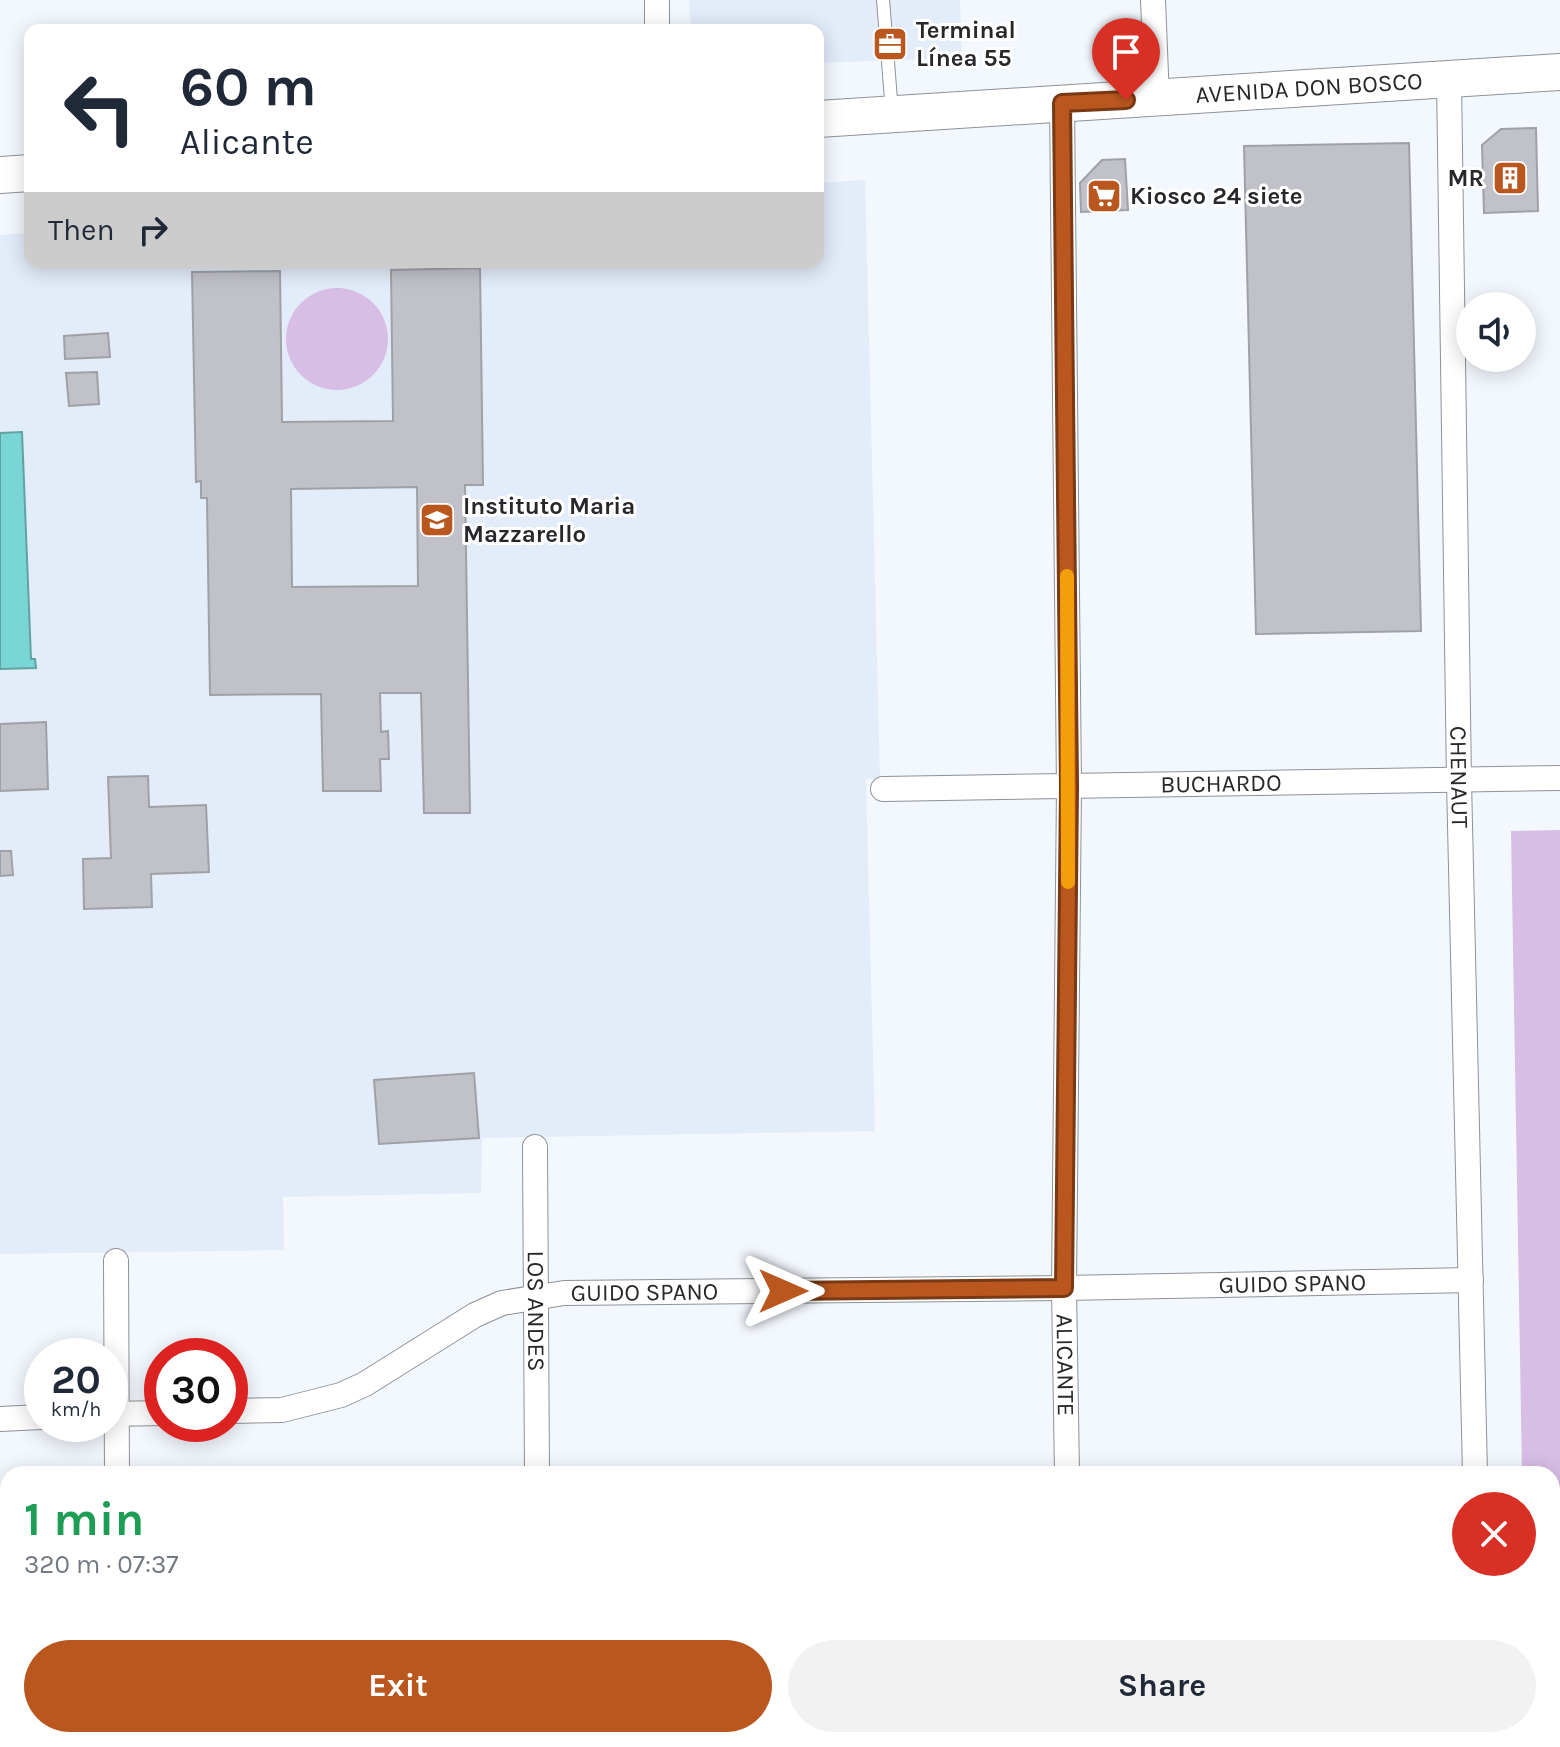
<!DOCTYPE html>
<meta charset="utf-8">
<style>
body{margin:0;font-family:Karla,sans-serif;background:#f2f2f3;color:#1f2937;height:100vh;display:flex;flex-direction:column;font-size:30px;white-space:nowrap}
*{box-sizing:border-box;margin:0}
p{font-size:26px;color:#747a83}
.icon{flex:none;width:44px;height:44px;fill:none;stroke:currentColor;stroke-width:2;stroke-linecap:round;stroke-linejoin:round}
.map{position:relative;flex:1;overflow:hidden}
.sheet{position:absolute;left:0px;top:1466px;width:1560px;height:282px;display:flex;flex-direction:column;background:#fff;border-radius:24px 24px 0 0;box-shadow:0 4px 20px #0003}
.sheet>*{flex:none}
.top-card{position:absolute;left:24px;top:24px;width:800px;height:244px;border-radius:16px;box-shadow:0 4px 20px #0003;background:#fff;color:#1f2937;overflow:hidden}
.controls{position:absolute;left:1456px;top:292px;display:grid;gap:16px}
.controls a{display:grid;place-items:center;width:80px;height:80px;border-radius:50%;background:#fff;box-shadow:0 4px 20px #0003;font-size:40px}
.speed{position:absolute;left:24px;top:1338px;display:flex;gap:16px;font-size:40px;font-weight:700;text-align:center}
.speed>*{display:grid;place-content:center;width:104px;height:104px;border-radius:50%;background:#fff;box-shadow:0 4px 20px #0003;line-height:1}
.speed small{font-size:20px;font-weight:400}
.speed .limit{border:12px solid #d22;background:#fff;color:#111}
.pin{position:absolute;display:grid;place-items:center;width:68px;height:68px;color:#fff;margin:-82px -34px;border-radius:50% 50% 50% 0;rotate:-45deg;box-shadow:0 0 8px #0007}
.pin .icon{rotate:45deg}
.me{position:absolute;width:88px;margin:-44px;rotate:90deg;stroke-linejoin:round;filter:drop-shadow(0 0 6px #0008)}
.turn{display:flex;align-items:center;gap:28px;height:168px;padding:0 24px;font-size:36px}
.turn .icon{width:104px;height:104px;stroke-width:2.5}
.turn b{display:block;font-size:56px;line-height:68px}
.then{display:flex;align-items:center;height:76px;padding:0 24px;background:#0003;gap:16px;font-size:30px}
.round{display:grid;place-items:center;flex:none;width:84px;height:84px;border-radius:42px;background:#f2f2f3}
.summary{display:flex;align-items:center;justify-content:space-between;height:136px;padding:0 24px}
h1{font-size:48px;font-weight:700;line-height:60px;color:#1e9e55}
.primary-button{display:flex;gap:16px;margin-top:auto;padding:16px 24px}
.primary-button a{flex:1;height:92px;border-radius:48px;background:#ba571e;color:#fff;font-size:32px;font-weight:700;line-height:92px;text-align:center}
.primary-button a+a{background:#f2f2f3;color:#1f2937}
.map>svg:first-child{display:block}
</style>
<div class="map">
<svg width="1560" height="1747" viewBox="0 0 1560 1747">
<rect width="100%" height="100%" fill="#f3f8fe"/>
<g fill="#e3ecf9">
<path d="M689,0h271l2,58 -144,5v-33h-127z"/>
<path d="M865,180l15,599h-14l9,355 -1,-3 -392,7 -1,55 -198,4 1,53 -284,4v-1019l30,-2v29h788v-79z"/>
</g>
<g fill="#d8bde4">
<circle cx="337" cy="339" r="51"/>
<path d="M1560,830v917h-34v-7h26v-266h-30l-11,-643z"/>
</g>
<path fill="#7ad6d5" stroke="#61a2a2" stroke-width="2" d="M22,432l9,227h4l1,9 -36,1v-236z"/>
<g fill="#c1c1c9" stroke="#a0a0a7" stroke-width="2" fill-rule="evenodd">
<path d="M1536,128l2,83 -54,2 -2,-68 19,-16z"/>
<path d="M1409,143l12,488 -165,3 -12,-488z"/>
<path d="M1125,159l3,51 -47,2 -1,-29 22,-23z"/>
<path d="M480,268l3,217h-18l5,328h-46l-3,-120h-41l1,39 7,-1 1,28h-9l1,32h-58l-2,-97 -111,1 -3,-197h-6v-17l-5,1 -4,-210 88,-1 2,151 111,-1 -2,-151zM417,487l1,99 -126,1 -1,-98z"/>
<path d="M108,333l2,24 -45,2 -1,-23z"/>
<path d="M97,372l2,32 -30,2 -3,-33z"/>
<path d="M46,722l2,67 -48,2v-67z"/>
<path d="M148,776l1,31 57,-2 3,67 -58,2 1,33 -68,2 -1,-50 28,-1 -3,-81z"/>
<path d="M0,851h11l2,24 -13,1z"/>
<path d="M474,1073l5,65 -100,6 -5,-64z"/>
</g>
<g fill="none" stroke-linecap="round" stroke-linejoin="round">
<g stroke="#8d9297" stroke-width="14">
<path id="lane" d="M883,0l9,112"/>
</g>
<g stroke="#8d9297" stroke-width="26">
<g id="street">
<path d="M657,0v30"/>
<path d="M1153,0l4,99"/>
<path id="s1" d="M1449,79l10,702 16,693"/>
<path id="s2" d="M1062,103l7,684 -5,501 3,186"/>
<path id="s3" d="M883,789l677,-11"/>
<path id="s4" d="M535,1147l2,327"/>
<path d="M116,1261l1,213"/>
<path id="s5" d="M230,1411l52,-1 59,-15 24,-11 110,-69 27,-12 62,-10 500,-5 407,-8"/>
<path d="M110,1414l52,-1"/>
<path d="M0,1419l42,-2"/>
<path d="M121,1740v7"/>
<path d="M538,1740v7"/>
<path d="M1071,1740v7"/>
<path d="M1480,1740v7"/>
</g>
</g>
<g stroke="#8d9297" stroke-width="38">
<g id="secondary">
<path id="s6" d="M818,119l742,-47"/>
<path d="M0,175l30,-2"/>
</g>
</g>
<use href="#lane" stroke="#fff" stroke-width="12"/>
<use href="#street" stroke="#fff" stroke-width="24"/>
<use href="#secondary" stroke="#fff" stroke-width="36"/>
</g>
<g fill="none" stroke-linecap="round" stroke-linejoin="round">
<g stroke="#793914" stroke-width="20">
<path id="route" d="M783,1291l281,-3 5,-501 -7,-684 64,-3"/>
</g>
<use href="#route" stroke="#ba571e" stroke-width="14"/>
<path stroke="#f59e0b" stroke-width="14" d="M1067,576l1,306"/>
</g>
<defs>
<g id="office-square" transform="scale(1.8)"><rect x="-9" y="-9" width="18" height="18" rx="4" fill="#ba571e" stroke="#fff"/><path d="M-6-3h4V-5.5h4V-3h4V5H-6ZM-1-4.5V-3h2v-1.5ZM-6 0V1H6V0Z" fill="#fff"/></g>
<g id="building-square" transform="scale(1.8)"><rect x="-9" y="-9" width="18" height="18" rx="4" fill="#ba571e" stroke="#fff"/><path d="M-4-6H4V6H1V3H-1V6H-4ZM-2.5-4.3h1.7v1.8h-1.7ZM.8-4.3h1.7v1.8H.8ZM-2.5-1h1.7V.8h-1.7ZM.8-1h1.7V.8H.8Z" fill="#fff"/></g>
<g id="supermarket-square" transform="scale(1.8)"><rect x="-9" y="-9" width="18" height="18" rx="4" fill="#ba571e" stroke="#fff"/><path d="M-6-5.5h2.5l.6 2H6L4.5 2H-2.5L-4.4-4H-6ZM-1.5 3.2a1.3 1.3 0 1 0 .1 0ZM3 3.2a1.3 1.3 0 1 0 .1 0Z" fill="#fff"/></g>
<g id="school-square" transform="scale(1.8)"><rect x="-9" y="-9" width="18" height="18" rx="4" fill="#ba571e" stroke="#fff"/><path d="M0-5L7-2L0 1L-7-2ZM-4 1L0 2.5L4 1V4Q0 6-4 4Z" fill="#fff"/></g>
</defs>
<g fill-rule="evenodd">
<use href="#office-square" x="890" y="44"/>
<use href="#building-square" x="1510" y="178"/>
<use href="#supermarket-square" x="1104" y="196"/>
<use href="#school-square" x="437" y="520"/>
</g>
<g text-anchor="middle" stroke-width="6" stroke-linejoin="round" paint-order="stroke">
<g font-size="24" font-weight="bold" fill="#27282b" stroke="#fff" text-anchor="start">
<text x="916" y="38">Terminal<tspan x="916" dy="28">Línea 55</tspan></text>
<text x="1484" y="186" text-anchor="end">MR</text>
<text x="1130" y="204">Kiosco 24 siete</text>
<text x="463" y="514">Instituto Maria<tspan x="463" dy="28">Mazzarello</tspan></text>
</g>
<g font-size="24" fill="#27282b" stroke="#fff">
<text dy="8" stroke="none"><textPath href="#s6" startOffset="492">AVENIDA DON BOSCO</textPath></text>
<text dy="8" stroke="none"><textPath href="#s1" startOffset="698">CHENAUT</textPath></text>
<text dy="8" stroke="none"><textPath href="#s3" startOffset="338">BUCHARDO</textPath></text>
<text dy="8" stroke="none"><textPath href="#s5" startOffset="1090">GUIDO SPANO</textPath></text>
<text dy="8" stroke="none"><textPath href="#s5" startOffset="442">GUIDO SPANO</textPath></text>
<text dy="8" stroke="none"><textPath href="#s4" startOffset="164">LOS ANDES</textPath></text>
<text dy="8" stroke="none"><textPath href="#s2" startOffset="1262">ALICANTE</textPath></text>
</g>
</g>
</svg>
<div class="controls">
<a><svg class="icon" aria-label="sound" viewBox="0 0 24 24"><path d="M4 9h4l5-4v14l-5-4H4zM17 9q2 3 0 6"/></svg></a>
</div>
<div class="speed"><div>20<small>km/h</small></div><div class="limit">30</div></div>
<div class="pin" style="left:1126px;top:100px;background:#d93025"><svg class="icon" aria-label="arrive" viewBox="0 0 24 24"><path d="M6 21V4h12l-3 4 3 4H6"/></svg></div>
<svg class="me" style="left:783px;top:1291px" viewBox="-20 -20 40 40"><path d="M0-17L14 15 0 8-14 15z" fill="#ba571e" stroke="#fff" stroke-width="4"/></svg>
<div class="top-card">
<div class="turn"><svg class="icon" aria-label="left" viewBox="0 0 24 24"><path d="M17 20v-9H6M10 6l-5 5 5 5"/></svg><div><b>60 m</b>Alicante</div></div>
<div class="then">Then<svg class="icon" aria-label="right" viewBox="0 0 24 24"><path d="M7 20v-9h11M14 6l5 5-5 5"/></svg></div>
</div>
<section class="sheet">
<div class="summary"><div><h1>1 min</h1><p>320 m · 07:37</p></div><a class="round" style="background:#d93025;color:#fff"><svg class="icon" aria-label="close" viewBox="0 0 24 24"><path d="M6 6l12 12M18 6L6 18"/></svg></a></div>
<div class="primary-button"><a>Exit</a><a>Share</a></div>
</section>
</div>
